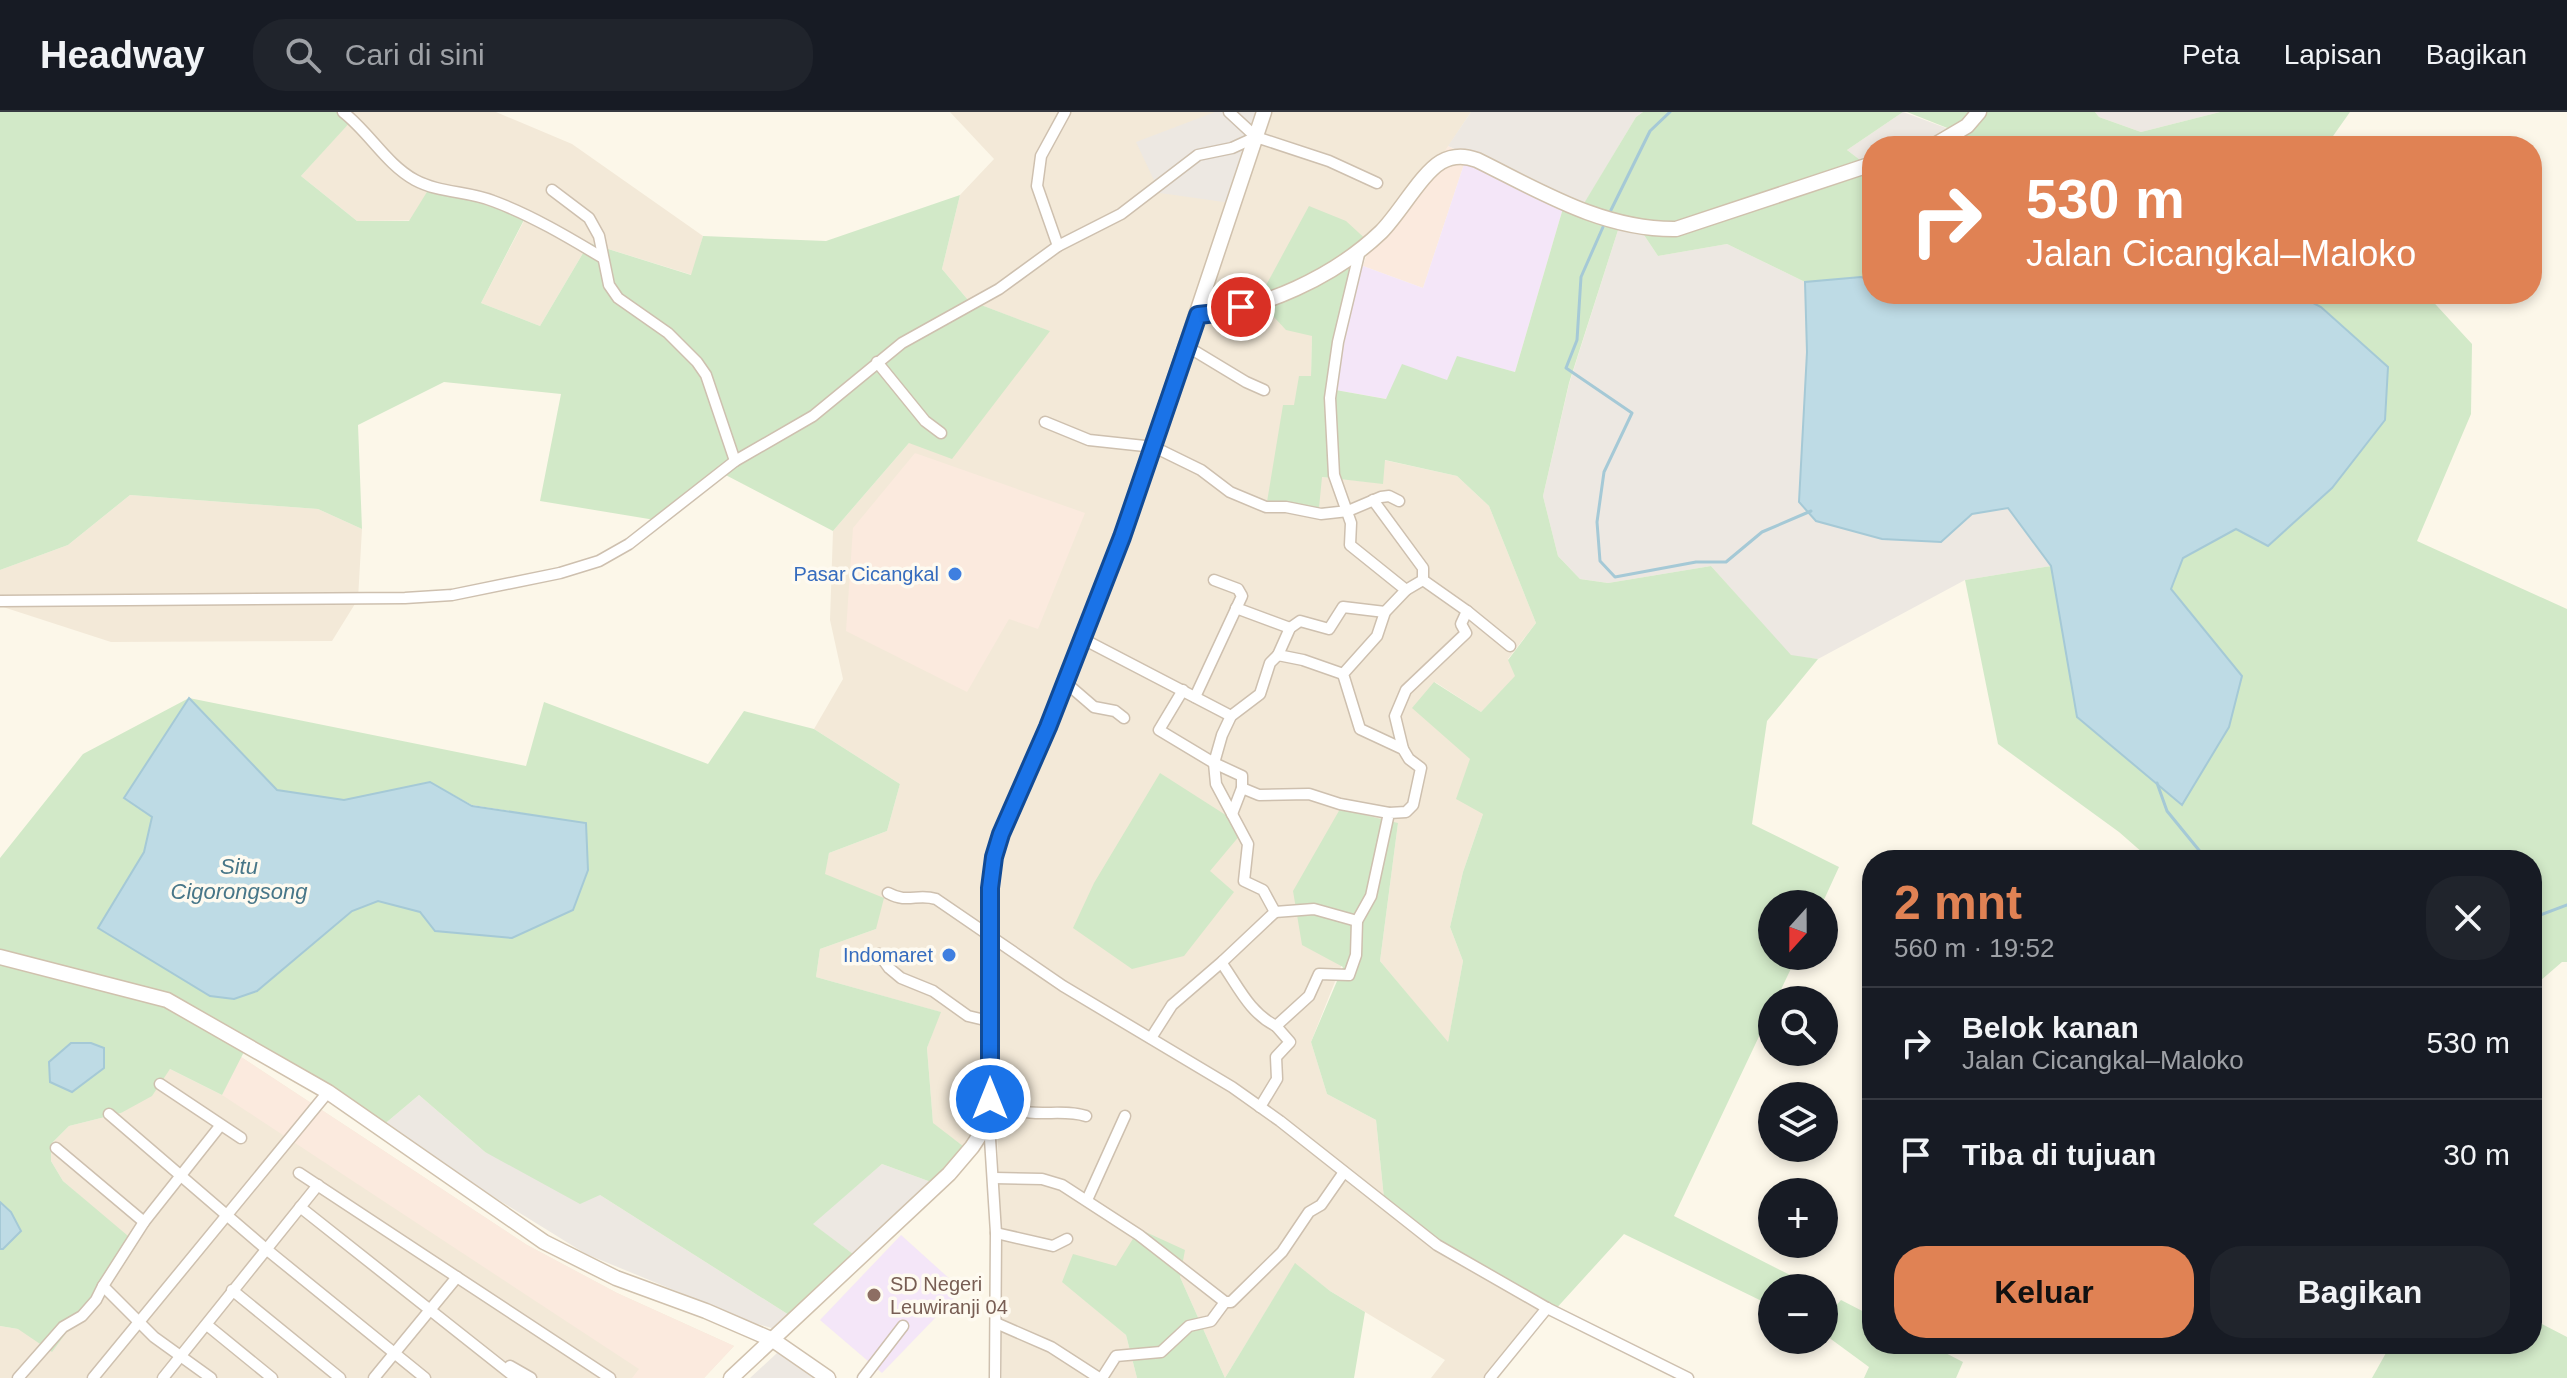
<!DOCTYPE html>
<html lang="id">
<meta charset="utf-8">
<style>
body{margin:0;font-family:Helvetica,sans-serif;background:#20242c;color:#f1f3f6;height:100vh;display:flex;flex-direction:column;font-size:30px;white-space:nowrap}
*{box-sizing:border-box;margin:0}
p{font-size:26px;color:#9ea1a6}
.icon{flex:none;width:44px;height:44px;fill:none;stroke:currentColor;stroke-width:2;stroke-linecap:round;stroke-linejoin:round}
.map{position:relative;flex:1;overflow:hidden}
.panel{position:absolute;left:1862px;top:738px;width:680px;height:504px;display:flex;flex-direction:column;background:#171b24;border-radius:32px;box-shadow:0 4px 12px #0003}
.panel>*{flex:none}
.hud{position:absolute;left:1862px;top:24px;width:680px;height:168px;border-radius:32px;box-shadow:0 4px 12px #0003;background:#e08254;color:#fff;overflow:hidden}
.needle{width:52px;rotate:201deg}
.controls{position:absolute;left:1758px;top:778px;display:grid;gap:16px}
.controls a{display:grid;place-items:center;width:80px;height:80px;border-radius:50%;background:#171b24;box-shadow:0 4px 12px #0003;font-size:40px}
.pin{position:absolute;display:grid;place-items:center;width:68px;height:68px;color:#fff;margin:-34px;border:4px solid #fff;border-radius:50%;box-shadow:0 2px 8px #0007}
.me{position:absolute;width:88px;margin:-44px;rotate:0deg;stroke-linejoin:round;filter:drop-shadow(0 0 6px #0008)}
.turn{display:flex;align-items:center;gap:28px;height:168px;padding:0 32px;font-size:36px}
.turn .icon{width:104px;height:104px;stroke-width:2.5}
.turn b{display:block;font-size:56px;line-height:68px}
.round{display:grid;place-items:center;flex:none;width:84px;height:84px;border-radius:32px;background:#20242c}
.summary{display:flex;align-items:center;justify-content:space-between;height:136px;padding:0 32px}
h1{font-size:48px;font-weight:800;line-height:60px;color:#e08254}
.button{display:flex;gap:16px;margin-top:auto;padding:16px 32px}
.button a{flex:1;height:92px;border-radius:32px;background:#e08254;color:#111;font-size:32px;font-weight:800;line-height:92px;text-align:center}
.button a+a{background:#20242c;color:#f1f3f6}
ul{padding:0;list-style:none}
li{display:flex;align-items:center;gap:24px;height:112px;padding:0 32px;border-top:2px solid #363941}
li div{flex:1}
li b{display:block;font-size:30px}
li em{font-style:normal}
header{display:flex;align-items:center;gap:48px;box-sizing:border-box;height:112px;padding:0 40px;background:#171b24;border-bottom:2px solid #363941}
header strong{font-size:38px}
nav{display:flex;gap:44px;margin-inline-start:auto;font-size:28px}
.search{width:560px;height:72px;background:#20242c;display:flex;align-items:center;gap:20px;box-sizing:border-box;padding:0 28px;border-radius:32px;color:#9ea1a6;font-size:30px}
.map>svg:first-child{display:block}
</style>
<header>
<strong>Headway</strong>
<div class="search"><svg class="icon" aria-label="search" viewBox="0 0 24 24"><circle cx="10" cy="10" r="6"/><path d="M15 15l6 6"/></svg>Cari di sini</div>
<nav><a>Peta</a><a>Lapisan</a><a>Bagikan</a></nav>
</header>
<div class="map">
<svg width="2567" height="1266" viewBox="0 0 2567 1266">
<rect width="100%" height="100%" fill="#fcf7e9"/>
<g fill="#f3e9d8">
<path d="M346,0h150l76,32 131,92 -11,39 -103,-32 -49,83 -59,-23 44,-84 -168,2 -56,-45 51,-57z"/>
<path d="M950,0h521l-66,100 -35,31 -58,93 -1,40 -17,30 -11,-1 38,72 61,6 2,-23 73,16 32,30 47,117 -28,36 8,17 -35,36 -46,-30 35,77 13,55 -20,58 -13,55 13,34 -15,82 -68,-82 18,-138 -87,219 16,52 49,26 9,88 168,104 -64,66h-58l14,-18 -115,-69 -35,-27 -70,114 -45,-101 -64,-11 -54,15 64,54 11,43h-135l-5,-276 -8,-3 -26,47 -30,-22 -6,-76 13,-36 -124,-35 4,-28 56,-20 -52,-55 5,-21 58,-22 13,-47 -86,-55 29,-50 -13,-59 3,-89 76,-88 140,-112 -81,-31 -26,-31 18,-74 34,-36z"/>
<path d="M130,383l188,14 44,20 -4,70 -26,42 -221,1 -111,-36v-36l68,-25z"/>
<path d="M241,945l286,188 90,48 117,53 -30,32h-704v-52l18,3 115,-87 -70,-61 -12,-20v-17l18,-18 52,-13 49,-44 52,26z"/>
</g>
<g fill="#fbeade">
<path d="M1448,34l19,9 -44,133 -60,-22 7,-23 35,-31z"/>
<path d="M915,341l170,60 -47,116 -29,-10 -42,73 -121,-61 7,-103z"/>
<path d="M241,945l286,188 90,48 117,53 -30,32h-72l7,-9 -417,-274z"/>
</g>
<g fill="#ede8e2">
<path d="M1215,0h53l-30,92 -78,-11 -24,-51z"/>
<path d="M1471,0h172l-7,5 -53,89 -135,-60z"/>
<path d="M1903,0l62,23 7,11h-100v23l-25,-19z"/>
<path d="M2095,0h125l-79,20 -42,-15z"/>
<path d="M1619,115l23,5 16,24 69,-12 78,38 2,70 134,190 31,-28 36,-6 43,58 -86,14 -147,79 -27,-3 -80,-90 -103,17 -28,-4 -22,-23 -15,-60 26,-112z"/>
<path d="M419,983l66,57 115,43 189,120 -14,14 -21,-6 -168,-69 -205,-127z"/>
<path d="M882,1052l49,18 -78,72 -41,-30z"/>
<path d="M777,1241l12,2 30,23h-69z"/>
</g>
<g fill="#f4e6f8">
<path d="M1467,43l99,43 -51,174 -58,-15 -10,23 -60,19 -57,-10 5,-47 28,-76 60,22z"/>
<path d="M901,1123l61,55 -80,83 -62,-53z"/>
</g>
<g fill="#d2e9c8" fill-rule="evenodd">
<path d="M0,0h346l7,7 -52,57 56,45h52l21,-34 95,31 -44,85 59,23 49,-83 102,32 12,-39 123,5 134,-46 -18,74 26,31 82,31 -98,128 -43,-16 -76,88 -115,-60 -63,49 -115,-19 21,-107 -117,-12 -86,43 4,104 -44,-20 -188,-14 -62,50 -68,25z"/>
<path d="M1643,0h260l-56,38 25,19v111l-11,-3 -56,5 -78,-38 -69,12 -16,-24 -23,-5 -50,156 -26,113 15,60 22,23 28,4 103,-17 80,89 27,4 -51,62 -15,103 87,43 -17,37h-50v52h25l-21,44h-4v9l-98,207 118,60 -1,12h-19v18l-148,-72 -71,78 -168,-104 -9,-88 -49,-26 -16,-52 32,-75 -41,-22 -9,-54 47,-82 58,14 -18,138 68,81 15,-81 -13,-34 13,-55 20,-58 -27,-15 14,-40 -58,-51 22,-26 47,30 34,-36 -7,-16 28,-37 -47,-117 -32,-30 -72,-16 -2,24 -61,-7 -3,31h-53l17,-103h11l5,-29h12l1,-40 -26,-6 -28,-30 51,-94 37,15 24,22 -35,99 -5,47 56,10 16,-35 45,16 10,-24 58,16 51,-174 17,7 53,-88z"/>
<path d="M1907,0h188l4,5 42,15 79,-20h130l-24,34h-354l-7,-11z"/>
<path d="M2296,182h130l46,50 -1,70 -54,127 150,68v353h-5l-30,26v-128h-381l-32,-28 -121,-88 -33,-164 86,-14 26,151 165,-40 -71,-89 12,-30 53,-29 85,-222z"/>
<path d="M189,586l337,68 18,-64 164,62 36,-53 70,18 86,55 -13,47 -58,22 -4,21 59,24 -8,31 -56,20 -4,28 125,35 -14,36 6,75 30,23 -32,36 -49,-18 -69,60 40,30 -64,61 -189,-120 -20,9 -95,-52 -66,-57 -38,32 -132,-85 -27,53 -52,-26 -18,27 -31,17 -52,13 -18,18v17l12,20 71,60 -82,111 -34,-23 -18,-3v-468l83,-104zM190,587l87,91 67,10 86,-18 42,23 114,18 -166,89 -42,-11 -26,10 -94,80 -160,-63 46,-76 8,-35 -27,-19z"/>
<path d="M1160,661l86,55 -36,43 24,21 -50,64 -52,13 -59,-41 21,-45z"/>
<path d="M1139,1117l46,21 -5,27 45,101 70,-115 35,28 35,21 -11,66h-217l-11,-43 -64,-53 11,-28 43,12z"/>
<path d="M1841,1188l31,16v28h56l35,18 -7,16h-92l5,-11 -45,-33v-15z"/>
<path d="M2532,1207l35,18v41h-195l19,-34h141z"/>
</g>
<g fill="#bedbe5" stroke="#a5c9d6" stroke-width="2">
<path d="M1861,165l11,3v14l145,4 7,-4h272l25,13 67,60 -3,53 -53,68 -64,58 -32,-17 -53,29 -12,31 71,87 -13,51 -47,78 -105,-88 -26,-151 -43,-58 -36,6 -31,28 -59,-3 -66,-18 -17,-19 8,-150 -2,-70z"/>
<path d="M189,586l88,92 67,10 86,-18 42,24 114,17 2,47 -15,40 -61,28 -77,-7 -15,-19 -42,-11 -26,10 -95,80 -23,8 -24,-3 -112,-68 46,-76 8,-35 -28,-19z"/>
<path d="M71,931h20l13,5v20l-32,24 -22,-10 -1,-20z"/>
<path d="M0,1090l11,10 10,19 -18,18h-3z"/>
</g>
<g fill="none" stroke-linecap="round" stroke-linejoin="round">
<g stroke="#a5c9d6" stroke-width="3">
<path d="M1611,98l39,-79 20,-19"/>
<path d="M1603,115l-22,50 -4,63 -11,28 66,45 -28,59 -7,50 3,39 15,16 81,-15h30l36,-30 49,-21"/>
<path d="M2157,671l10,28 40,49"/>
<path d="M2532,806l35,-13"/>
</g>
<g stroke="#cec0af" stroke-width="13">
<g id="street">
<path d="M343,0c26,20 43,52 72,68 24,13 53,11 78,21 38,14 75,36 110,57"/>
<path d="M1229,0l27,25 73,24 48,22"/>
<path d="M552,78l37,28 10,18 10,49 9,13 50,35 29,29 9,13 29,86"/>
<path d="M1058,134l-21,-60 4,-30 24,-44"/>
<path d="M1188,235l58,35 18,8"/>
<path d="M877,250l48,59 16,12"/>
<path d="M1045,310l44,18 65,7 47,23 29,22 36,15h20l35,7 27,-3 33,-14 8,-1 10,5"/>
<path d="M1373,388l50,68v12l-17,10"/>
<path d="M0,489l405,-3 47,-3 108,-22 39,-12 30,-17 106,-83 78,-45 89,-73 97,-54 59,-43 63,-32 77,-59 34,-7 24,-11"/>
<path d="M1236,496l54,20"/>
<path d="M1467,499l43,35"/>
<path d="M1083,527l148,77"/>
<path d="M1278,543l12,-27 10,-7 29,8 14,-22 42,5"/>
<path d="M1065,570l29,25 21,4 9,7"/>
<path d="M1183,578l-24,40 55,33 28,13v12l-10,26"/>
<path d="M1195,585l47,-101 -4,-7 -24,-9"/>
<path d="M1403,637l-8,-33 11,-26 60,-57 -5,-9 6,-13 -44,-31"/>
<path d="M1242,676l17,7 50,-1 31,10 49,9"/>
<path d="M888,781c20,11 29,0 48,6l127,87 169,101 48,34 157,124 110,63 141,70"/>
<path d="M1275,800l39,-3 43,12"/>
<path d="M879,842l10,14 12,10 32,13 35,25 21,5"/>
<path d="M1276,914c-26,-13 -37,-38 -53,-61v-4l52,-49 -12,-22 -19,-9 4,-37 -32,-60 -2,-21 8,-28 9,-19 29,-22 10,-31 8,-8 25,5 40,14"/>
<path d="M1151,926l21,-33 51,-44"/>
<path d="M160,972l81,54"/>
<path d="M990,978c6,5 12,14 19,17 25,12 52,1 77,9"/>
<path d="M1260,995l17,-28 -1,-22 14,-15 -14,-16 33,-30 10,-22 30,1 7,-20 1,-34 14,-25 18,-83 17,-1 7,-7 8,-37 -12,-9 -6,-10 -43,-20 -17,-55 34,-38 8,-24 21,-22 -56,-45 1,-22 -17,-48 -4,-77 8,-56 22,-92"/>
<path d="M109,1002l157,135 159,129"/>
<path d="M989,1011l7,110 -1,145"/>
<path d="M56,1036l88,74"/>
<path d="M299,1061l311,205"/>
<path d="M994,1066l48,1 20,6 77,50 86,67h6l51,-50 27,-40 12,-7 23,-33"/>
<path d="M1087,1088l38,-84"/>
<path d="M300,1095l216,171"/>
<path d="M996,1121l57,13 14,-7"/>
<path d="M232,1178l108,88"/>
<path d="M996,1211l55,24 48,31"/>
<path d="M207,1213l65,53"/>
<path d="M510,1254l21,12"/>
<path d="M18,1266l45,-51 19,-11 14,-16 7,-14"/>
<path d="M93,1266l235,-286"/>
<path d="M163,1266l155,-193"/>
<path d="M211,1266l-57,-41 -51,-51 41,-64 76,-96"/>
<path d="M374,1266l83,-101"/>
<path d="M863,1266l40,-52"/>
<path d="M1102,1266l14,-22 45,-4 28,-26 22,-5 14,-19"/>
<path d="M1490,1266l57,-70"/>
</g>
</g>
<g stroke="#d0c1ad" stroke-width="17">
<g id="secondary">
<path d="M1933,34l34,-20 12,-14"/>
<path d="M1198,203c64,-5 136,-38 183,-83 19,-19 40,-58 60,-70 12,-7 23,-7 36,-2 63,31 126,70 199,69l196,-65"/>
<path d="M0,845l167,43 161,92 216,150 72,36 90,33 67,29 55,38"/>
<path d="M731,1266l218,-204 23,-27 17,-26 1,-233 4,-31 7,-23 47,-107 74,-190 142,-425"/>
</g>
</g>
<use href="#street" stroke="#fff" stroke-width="10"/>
<use href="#secondary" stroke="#fff" stroke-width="14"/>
</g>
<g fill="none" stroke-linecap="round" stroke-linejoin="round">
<g stroke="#114b97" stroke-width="20">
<path id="route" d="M990,987v-211l4,-31 7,-23 47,-107 74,-190 76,-222 19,-2 24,-6"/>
</g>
<use href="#route" stroke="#1a73e8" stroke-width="14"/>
</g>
<g fill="#3f7fe0" stroke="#fefaf0" stroke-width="3">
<circle cx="955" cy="462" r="8"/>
<circle cx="949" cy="843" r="8"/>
</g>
<circle fill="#8d6e63" stroke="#fefaf0" stroke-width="3" cx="874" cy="1183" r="8"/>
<g text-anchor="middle" stroke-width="7" stroke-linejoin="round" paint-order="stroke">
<g font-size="20" fill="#366cbe" stroke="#fefaf0" text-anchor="end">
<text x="939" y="469">Pasar Cicangkal</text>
<text x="933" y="850">Indomaret</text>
</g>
<g font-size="20" fill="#785e54" stroke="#fefaf0" text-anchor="start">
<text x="890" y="1179">SD Negeri<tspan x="890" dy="23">Leuwiranji 04</tspan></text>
</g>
<g font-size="22" font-style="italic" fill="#477688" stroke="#fefaf0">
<text x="239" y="762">Situ<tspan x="239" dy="25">Cigorongsong</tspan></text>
</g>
</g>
</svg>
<div class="controls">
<a><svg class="needle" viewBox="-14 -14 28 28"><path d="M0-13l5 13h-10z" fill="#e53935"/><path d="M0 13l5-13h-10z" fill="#9ea1a6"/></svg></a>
<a><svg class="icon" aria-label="search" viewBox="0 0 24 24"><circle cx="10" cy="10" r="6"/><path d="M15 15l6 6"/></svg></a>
<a><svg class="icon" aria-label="layers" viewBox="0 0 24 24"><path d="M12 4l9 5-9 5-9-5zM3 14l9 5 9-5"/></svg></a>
<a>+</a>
<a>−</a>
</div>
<div class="pin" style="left:1241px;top:195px;background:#d93025"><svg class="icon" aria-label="arrive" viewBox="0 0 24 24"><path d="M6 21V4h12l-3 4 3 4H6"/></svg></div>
<svg class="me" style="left:990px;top:987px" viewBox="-20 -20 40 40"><circle r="17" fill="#1a73e8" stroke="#fff" stroke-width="3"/><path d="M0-11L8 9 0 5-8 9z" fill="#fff"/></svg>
<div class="hud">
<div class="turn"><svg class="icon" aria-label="right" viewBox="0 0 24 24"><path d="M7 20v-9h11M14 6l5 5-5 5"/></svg><div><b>530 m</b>Jalan Cicangkal–Maloko</div></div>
</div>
<section class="panel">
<div class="summary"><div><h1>2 mnt</h1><p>560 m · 19:52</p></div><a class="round"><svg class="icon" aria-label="close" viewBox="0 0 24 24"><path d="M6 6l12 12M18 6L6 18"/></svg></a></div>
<ul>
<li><svg class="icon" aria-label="right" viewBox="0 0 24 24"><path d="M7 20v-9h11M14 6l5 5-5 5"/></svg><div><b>Belok kanan</b><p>Jalan Cicangkal–Maloko</p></div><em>530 m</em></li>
<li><svg class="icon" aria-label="arrive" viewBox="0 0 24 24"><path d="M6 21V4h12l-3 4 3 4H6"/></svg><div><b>Tiba di tujuan</b></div><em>30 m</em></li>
</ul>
<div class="button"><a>Keluar</a><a>Bagikan</a></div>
</section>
</div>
